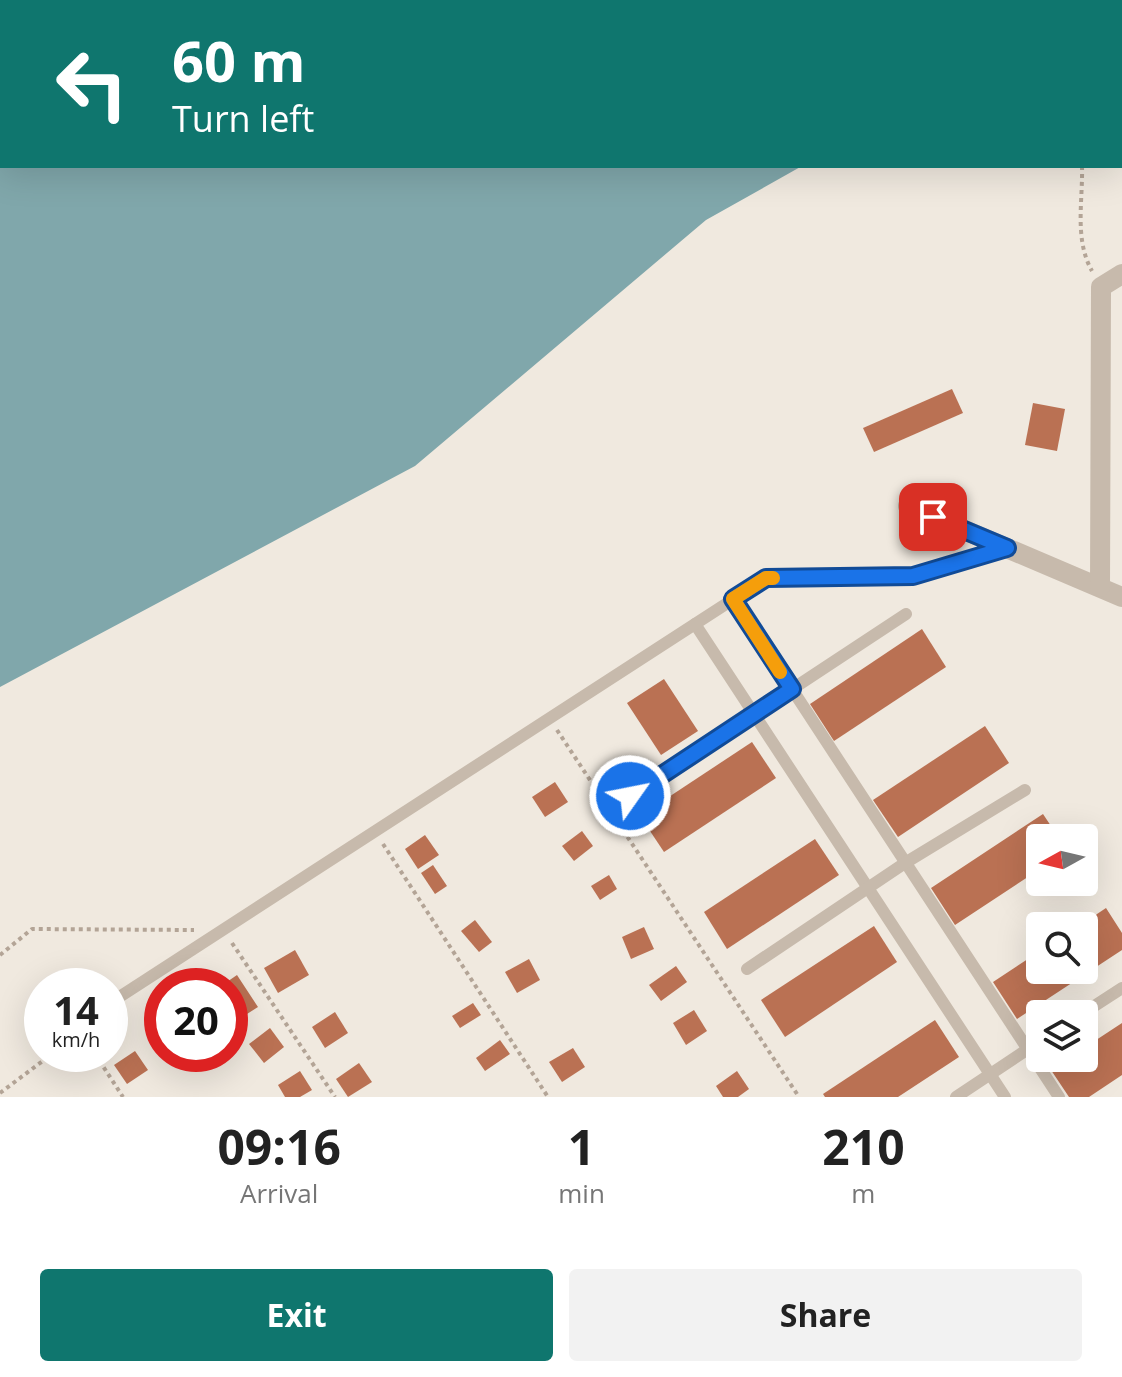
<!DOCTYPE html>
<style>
body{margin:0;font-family:"Open Sans",sans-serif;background:#f2f2f2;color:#222;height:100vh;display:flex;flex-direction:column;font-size:30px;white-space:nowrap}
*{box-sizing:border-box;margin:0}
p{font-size:26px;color:#767676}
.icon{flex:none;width:44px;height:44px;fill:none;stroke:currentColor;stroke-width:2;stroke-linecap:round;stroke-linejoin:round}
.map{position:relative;height:1097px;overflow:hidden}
.side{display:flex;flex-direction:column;background:#fff;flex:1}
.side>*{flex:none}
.guide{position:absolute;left:0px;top:0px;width:1122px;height:168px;box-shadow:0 8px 32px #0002;background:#0f766e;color:#fff;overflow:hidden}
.needle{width:52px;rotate:262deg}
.fabs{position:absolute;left:1026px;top:824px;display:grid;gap:16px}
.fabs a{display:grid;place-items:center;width:72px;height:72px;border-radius:8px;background:#fff;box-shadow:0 8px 32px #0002;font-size:40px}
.speed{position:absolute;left:24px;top:968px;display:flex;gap:16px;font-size:40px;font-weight:700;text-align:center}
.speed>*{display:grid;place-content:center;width:104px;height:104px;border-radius:50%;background:#fff;box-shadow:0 8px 32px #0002;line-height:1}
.speed small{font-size:20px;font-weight:400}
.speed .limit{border:12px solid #d22;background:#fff;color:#111}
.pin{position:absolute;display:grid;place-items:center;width:68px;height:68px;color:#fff;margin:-34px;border-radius:16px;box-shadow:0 4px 12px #0006}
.me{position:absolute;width:88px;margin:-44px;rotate:57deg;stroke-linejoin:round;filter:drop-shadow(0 0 6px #0008)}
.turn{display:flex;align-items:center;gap:28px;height:168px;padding:0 40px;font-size:36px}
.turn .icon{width:104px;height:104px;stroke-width:2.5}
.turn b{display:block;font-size:56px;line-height:68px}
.eta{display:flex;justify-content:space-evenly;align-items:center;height:136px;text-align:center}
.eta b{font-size:48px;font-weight:700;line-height:56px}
.action{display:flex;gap:16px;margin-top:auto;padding:16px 40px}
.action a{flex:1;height:92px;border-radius:8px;background:#0f766e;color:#fff;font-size:32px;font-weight:700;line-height:92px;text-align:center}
.action a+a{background:#f2f2f2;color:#222}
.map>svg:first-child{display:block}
</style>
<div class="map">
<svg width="1122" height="1097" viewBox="0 0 1122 1097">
<rect width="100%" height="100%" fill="#f0e9df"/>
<path fill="#80a7ab" d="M0,0h1002l-1000,2v164h800l-96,54 -291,246 -415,221z"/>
<g fill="#ba7153">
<path d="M952,389l11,24 -89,39 -11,-24z"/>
<path d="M1033,403l32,6 -8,42 -32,-6z"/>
<path d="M922,629l24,38 -112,74 -24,-37z"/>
<path d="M664,679l34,52 -37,24 -34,-52z"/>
<path d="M985,726l24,37 -111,74 -25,-37z"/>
<path d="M752,742l24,36 -112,74 -24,-36z"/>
<path d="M555,782l13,20 -23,15 -13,-20z"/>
<path d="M1043,814l16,24h-19v31l-85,56 -24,-37z"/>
<path d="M582,831l11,15 -19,15 -12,-15z"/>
<path d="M425,835l14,20 -21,14 -13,-20z"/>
<path d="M815,839l24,36 -112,74 -23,-37z"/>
<path d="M433,865l14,21 -12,8 -14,-21z"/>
<path d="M609,875l8,14 -17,11 -9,-14z"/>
<path d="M1106,908l16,25v17l-105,69 -24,-37 47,-31v19h44v-44h-5z"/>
<path d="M475,920l17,22 -13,10 -18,-21z"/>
<path d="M874,926l23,36 -112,75 -24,-37z"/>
<path d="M644,927l10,22 -23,10 -9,-22z"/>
<path d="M295,950l14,25 -31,18 -14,-25z"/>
<path d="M529,959l11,21 -23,13 -12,-21z"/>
<path d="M676,966l11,16 -26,19 -12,-16z"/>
<path d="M237,975l21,32 -22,14 -6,-9v-26h-9z"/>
<path d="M473,1003l8,12 -21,13 -8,-12z"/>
<path d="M694,1010l13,21 -21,14 -13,-22z"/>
<path d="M335,1012l13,21 -23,15 -13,-21z"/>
<path d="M935,1020l24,37 -61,40h-73l-2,-3z"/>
<path d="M1122,1023v52l-33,22h-20l-18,-27 18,-12h15v-10z"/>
<path d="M270,1028l14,19 -20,16 -15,-19z"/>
<path d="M500,1040l10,14 -25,17 -9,-13z"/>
<path d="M573,1048l12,19 -23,15 -13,-20z"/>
<path d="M135,1051l13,19 -21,14 -13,-19z"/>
<path d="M359,1063l13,19 -24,15 -12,-18z"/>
<path d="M300,1071l12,19 -12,7h-15l-7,-12z"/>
<path d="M737,1071l12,18 -11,8h-15l-7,-11z"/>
</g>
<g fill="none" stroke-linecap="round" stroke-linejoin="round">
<g stroke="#b3a496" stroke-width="4" stroke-dasharray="4 4" stroke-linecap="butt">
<path d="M1093,2l2,-2"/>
<path d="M1082,166c1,35 -8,73 10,105"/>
<path d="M557,730l242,367"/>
<path d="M383,844l165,253"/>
<path d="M232,943l103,154"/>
<path d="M0,955l32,-26 162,1"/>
<path d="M95,1054l28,43"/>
<path d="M0,1093l52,-39"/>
</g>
<g stroke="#c7baac" stroke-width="12">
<path d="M733,599l326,498"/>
<path d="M695,624l310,473"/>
<path d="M630,796l276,-182"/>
<path d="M747,969l158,-106 120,-73"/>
<path d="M110,1003l656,-425 147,-2 94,-28"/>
<path d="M1082,1014l40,-26"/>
<path d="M956,1097l84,-56"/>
</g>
<g stroke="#c7baac" stroke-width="20">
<path d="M908,506l214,91"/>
<path d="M1100,587l1,-300 21,-13"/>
</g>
</g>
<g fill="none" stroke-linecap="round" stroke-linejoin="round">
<g stroke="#114b97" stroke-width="20">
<path id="route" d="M630,796l162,-107 -59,-90 33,-21 147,-2 94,-28 -74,-31"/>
</g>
<use href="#route" stroke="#1a73e8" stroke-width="14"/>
<path stroke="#f59e0b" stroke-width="14" d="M773,578h-7l-33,21 47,73"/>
</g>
</svg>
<div class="fabs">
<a><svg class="needle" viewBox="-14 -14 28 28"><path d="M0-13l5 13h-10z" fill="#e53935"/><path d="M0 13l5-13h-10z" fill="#767676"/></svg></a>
<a><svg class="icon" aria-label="search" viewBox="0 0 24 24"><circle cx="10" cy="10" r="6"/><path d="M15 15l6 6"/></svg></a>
<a><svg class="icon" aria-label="layers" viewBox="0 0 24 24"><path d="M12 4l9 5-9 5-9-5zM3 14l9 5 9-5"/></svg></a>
</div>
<div class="speed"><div>14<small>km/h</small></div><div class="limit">20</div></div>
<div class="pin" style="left:933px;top:517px;background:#d93025"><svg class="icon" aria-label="arrive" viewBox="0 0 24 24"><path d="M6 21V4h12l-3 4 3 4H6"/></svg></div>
<svg class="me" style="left:630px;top:796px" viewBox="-20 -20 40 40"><circle r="17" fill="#1a73e8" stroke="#fff" stroke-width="3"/><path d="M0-11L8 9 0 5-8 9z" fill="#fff"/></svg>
<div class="guide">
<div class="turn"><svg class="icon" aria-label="left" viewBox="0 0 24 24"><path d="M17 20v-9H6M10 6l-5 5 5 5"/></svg><div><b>60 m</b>Turn left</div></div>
</div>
</div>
<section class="side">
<div class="eta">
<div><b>09:16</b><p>Arrival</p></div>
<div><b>1</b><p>min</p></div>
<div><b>210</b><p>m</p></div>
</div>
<div class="action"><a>Exit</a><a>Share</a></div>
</section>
